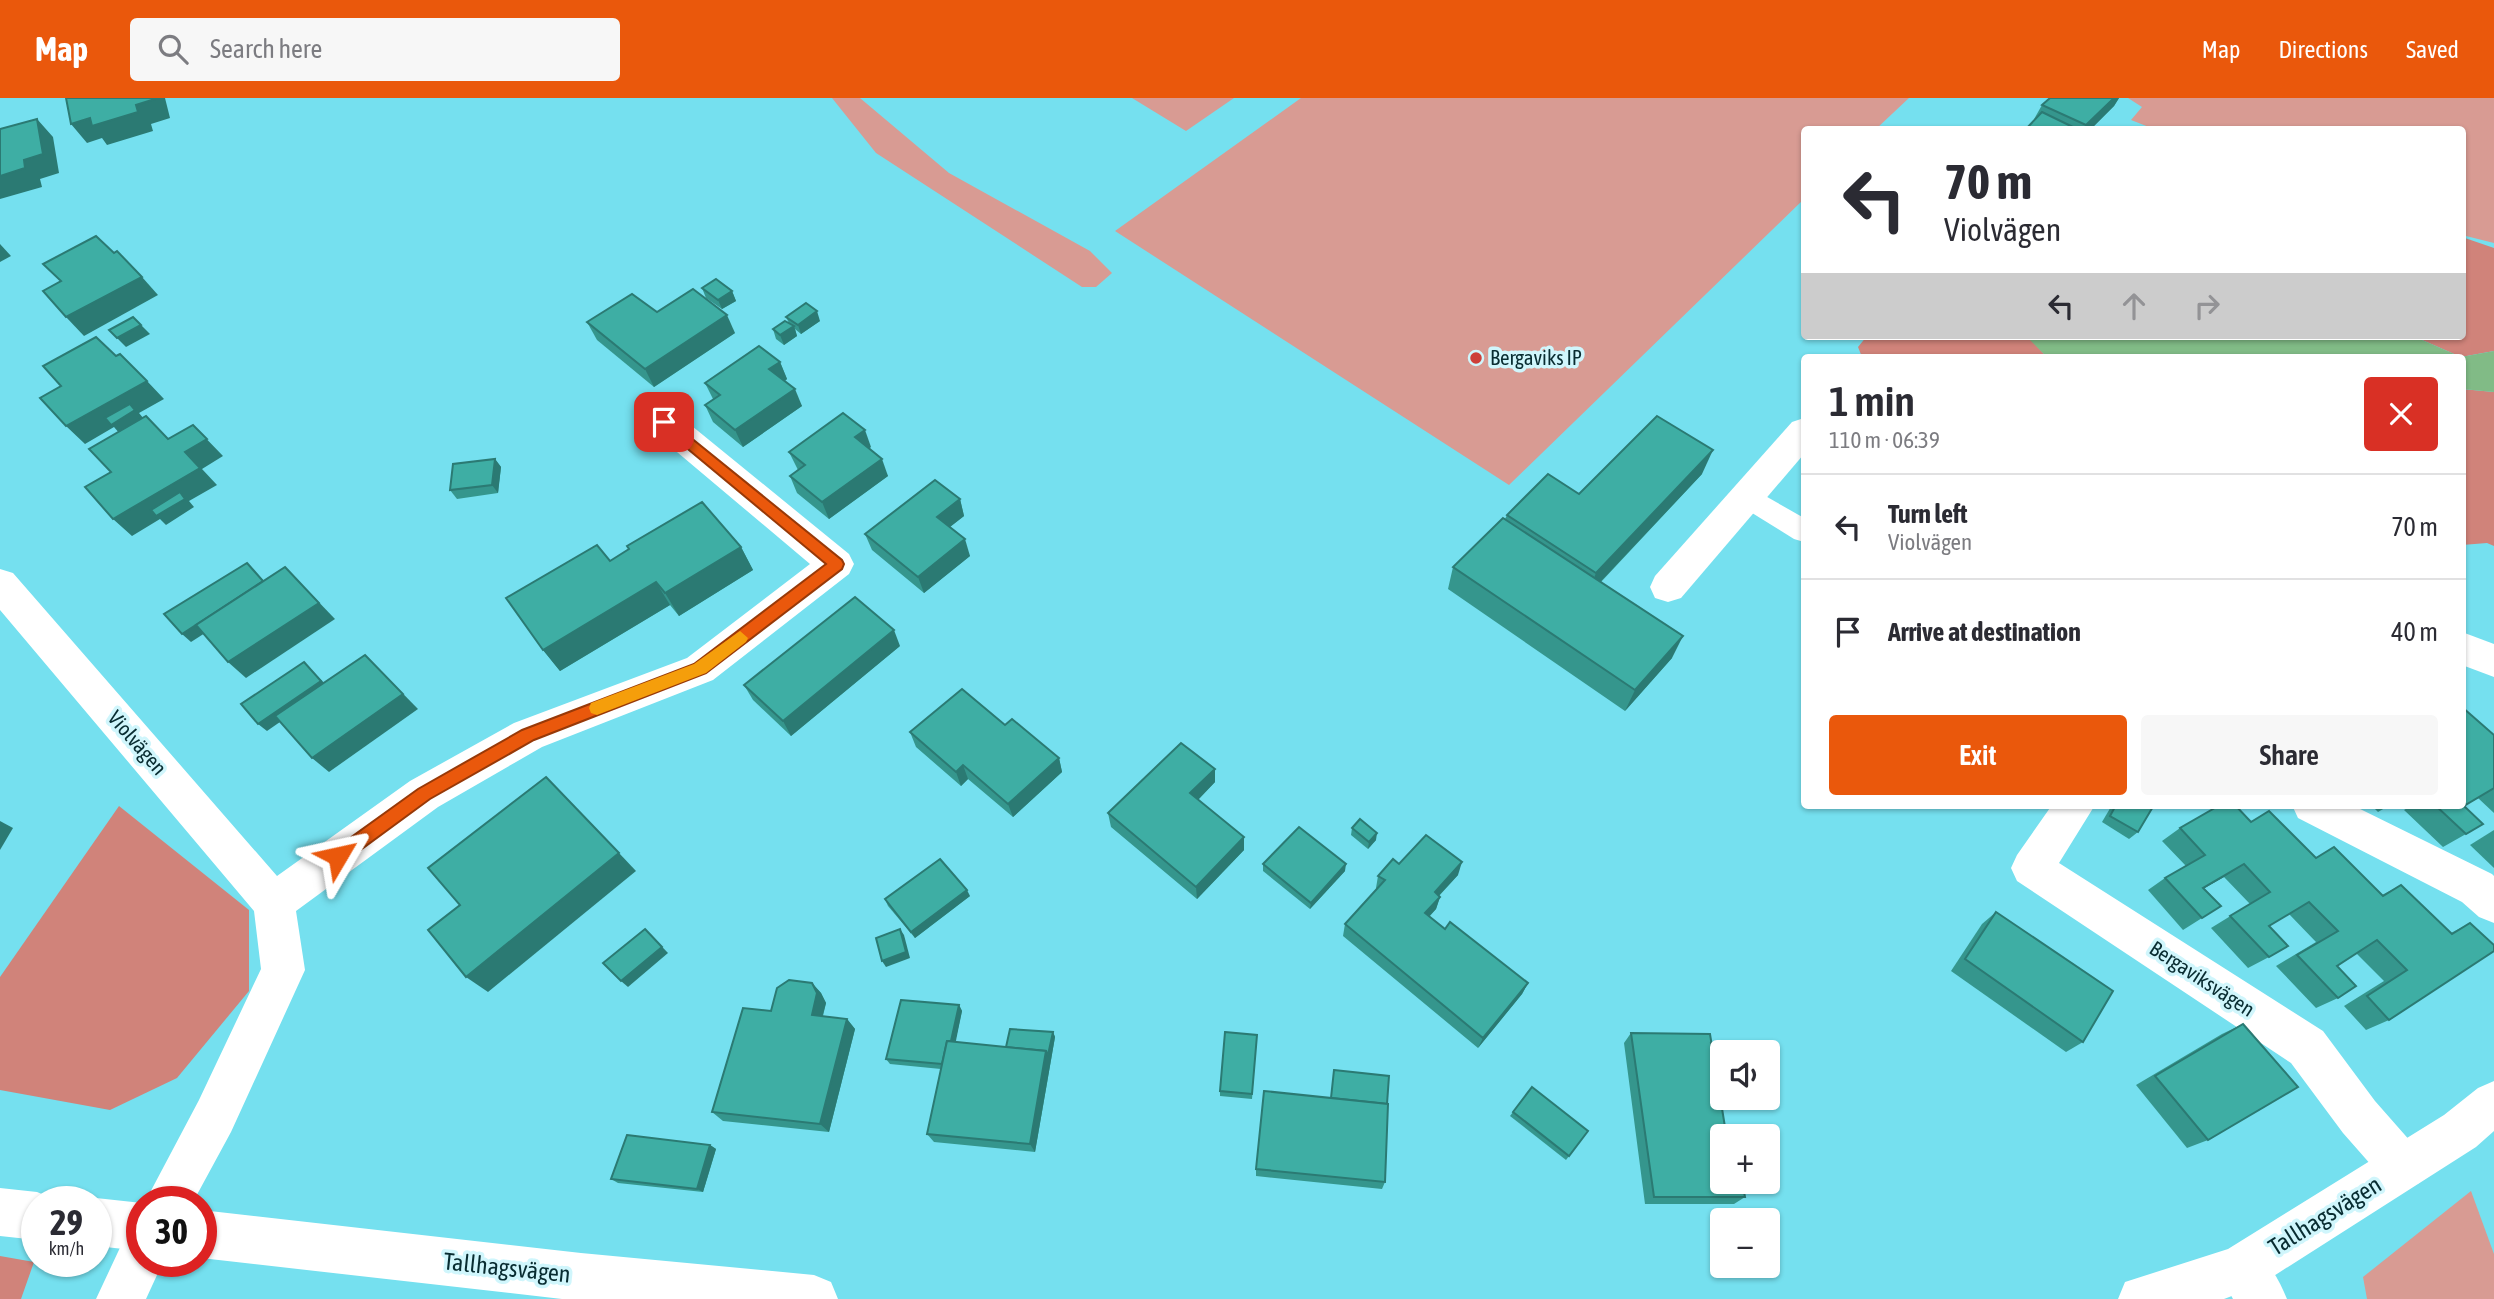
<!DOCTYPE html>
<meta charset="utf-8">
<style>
body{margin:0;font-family:"Asap Condensed",sans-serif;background:#f7f7f7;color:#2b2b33;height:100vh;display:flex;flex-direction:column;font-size:26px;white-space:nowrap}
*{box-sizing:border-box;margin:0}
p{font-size:23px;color:#7c7c81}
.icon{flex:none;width:38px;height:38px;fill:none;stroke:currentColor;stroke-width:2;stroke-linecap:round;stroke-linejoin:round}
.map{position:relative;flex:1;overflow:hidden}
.drawer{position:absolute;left:1801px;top:256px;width:665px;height:455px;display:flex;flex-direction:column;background:#fff;border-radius:7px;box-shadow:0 2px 5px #0004}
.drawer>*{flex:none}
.banner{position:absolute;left:1801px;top:28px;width:665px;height:214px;border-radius:7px;box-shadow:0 2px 5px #0004;background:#fff;color:#2b2b33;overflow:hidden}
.buttons{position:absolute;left:1710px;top:942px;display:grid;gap:14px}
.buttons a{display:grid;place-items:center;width:70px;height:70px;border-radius:7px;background:#fff;box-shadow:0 2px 5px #0004;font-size:35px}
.speed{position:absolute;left:21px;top:1088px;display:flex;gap:14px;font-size:35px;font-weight:700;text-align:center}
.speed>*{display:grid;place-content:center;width:91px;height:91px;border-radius:50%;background:#fff;box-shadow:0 2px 5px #0004;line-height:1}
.speed small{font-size:18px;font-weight:400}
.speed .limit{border:10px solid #d22;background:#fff;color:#111}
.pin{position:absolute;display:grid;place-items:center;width:60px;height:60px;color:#fff;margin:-30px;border-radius:14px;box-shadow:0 4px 10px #0006}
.me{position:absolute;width:77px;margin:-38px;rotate:54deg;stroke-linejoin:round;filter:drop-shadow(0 0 5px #0008)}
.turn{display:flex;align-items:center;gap:24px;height:147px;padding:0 28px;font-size:32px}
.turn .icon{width:91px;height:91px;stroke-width:2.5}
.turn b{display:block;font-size:49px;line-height:60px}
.lanes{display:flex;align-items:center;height:66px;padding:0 28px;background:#0003;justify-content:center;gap:35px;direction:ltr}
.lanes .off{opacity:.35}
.round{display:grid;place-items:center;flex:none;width:74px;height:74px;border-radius:7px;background:#f7f7f7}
.overview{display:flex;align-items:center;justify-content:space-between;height:119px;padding:0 28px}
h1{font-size:42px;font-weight:600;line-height:52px}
.action{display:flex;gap:14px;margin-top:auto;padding:14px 28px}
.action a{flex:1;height:80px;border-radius:7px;background:#ea580c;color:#fff;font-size:28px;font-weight:600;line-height:80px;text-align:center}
.action a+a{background:#f7f7f7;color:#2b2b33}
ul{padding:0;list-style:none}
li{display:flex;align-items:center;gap:21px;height:105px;padding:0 28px;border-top:2px solid #e1e1e2}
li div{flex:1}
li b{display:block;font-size:26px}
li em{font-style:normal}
header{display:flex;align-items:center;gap:42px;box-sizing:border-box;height:98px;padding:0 35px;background:#ea580c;color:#fff}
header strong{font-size:33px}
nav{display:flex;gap:38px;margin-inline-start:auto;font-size:24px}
.search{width:490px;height:63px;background:#f7f7f7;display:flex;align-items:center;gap:18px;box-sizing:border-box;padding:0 24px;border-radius:7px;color:#7c7c81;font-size:26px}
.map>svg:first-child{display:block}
</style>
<header>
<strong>Map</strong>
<div class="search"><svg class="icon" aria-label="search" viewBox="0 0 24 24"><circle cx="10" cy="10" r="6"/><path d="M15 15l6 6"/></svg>Search here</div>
<nav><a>Map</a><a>Directions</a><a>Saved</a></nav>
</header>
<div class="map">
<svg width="2494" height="1201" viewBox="0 0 2494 1201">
<rect width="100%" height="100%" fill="#75e0ef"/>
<g fill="#d89b93">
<path d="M832,0h28l89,75 141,78 22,22 -16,14h-14l-206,-134z"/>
<path d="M1132,0h102l-48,33z"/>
<path d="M1301,0h608l-33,31 -72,1v69l-295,286 -394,-254z"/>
<path d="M2128,0h366v145l-32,-8v-105l-308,-1 -23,-9 11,-13z"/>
<path d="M2471,1093l23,63v45h-127l-4,-22z"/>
</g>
<g fill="#d0837a">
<path d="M2462,139l32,11v103l-33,6 -48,-21h49z"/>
<path d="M1867,238h164l-1,3 17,18h-185l-4,-10z"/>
<path d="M2462,291l32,3v154l-7,-3 -25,2z"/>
<path d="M119,708l130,104v81l-72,87 -67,32 -110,-20v-113z"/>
<path d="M0,1158l34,6 -13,37h-21z"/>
</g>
<path fill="#81bb86" d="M2031,238h382l48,21 33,-6v41l-32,-3v-32h-415l-18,-18z"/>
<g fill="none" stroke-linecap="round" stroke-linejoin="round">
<path fill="#fff" fill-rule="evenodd" d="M1746,387l58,33v24l-10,-3 -58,-36 -4,-7 4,-7z"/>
<g fill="#fff" fill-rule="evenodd">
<path d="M664,311l12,4 173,141 5,10 -5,10 -136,106 -171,67 -104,60 -142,104 9,59 -74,162 -38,70h-48l54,-102 62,-131 -7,-58 -254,-301v-41l13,4 264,303 133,-95 104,-58 173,-65 123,-94 -158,-133 -5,-9 5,-9z"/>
<path d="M1804,320v36l-123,144 -13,4 -13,-4 -5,-11 5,-11 137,-154z"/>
<path d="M2462,534l32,12v33l-32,-12z"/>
<path d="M2052,707h43l-36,58 264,168 52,70 44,50 7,16 -7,16 -16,7 -16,-7 -44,-50 -52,-70 -274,-182 -6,-13 6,-13z"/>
<path d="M2292,707h60l140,69 2,2v47l-15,-6 -17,-15 -164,-84z"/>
<path d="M142,1132v32h21l-17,37h-50l29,-62z"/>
<path d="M2241,1147c25,10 36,30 46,54h-54l-16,-30 7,-17z"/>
</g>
<g fill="#fff" fill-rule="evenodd">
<path d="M2494,983v50l-18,16 -218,139 -34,13h-106l7,-17 103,-33 216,-134 34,-27z"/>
<path d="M0,1090l37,4 17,7 1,3h-18v38l-37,-4z"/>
<path d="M96,1100l46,5v48l-46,-5v-44h-10z"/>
<path d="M201,1112l380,43 233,22 17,7 7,17h-276l-361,-41z"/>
</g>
</g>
<g fill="#35968d">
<path d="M2050,0h69l-5,8 -24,24h-65l8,-9 9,-16z"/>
<path d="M702,190l30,3 4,10 -14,8 -16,-11z"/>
<path d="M657,214l78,21 -81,54 -57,-47 -10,-18z"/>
<path d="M786,219l34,4 -19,13 -6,-5 2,7 -13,9 -8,-6 -3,-10 16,-6z"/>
<path d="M780,264l7,17 -2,2 17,25 -59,41 -30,-25 -8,-17 8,-6 -8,-16z"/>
<path d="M871,349l-2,1 19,28 -59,43 -32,-26 -7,-17 8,-6 -9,-18z"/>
<path d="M495,361l6,8 -3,26 -41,6 -7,-9z"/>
<path d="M1702,376l-101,108 71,76 -47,53 -177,-122 5,-22 52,-48 2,-4 72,-21z"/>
<path d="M960,401l4,17 -14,11 20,29 -46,37 -52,-43 -7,-16z"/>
<path d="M741,449l12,23 -74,46 -9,-11 -110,66 -17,-21 67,-89z"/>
<path d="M900,548l-109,90 -38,-36 -9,-15z"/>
<path d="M2462,609l32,28v78l-16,-15 -14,8 2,28 -23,13 -39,-37 8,-5h50z"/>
<path d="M1005,627l54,33 3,14 -49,45 -45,-38 -7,7 -45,-39 -6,-15z"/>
<path d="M1215,671v13l-17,18 46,37v13l-47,49 -86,-72 -3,-14z"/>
<path d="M2112,707h42l-16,27 -9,7 -27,-17z"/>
<path d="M2371,707h19l-12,7z"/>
<path d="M2251,724l131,73 19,-10 50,48 19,-10 -81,97 -23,10 -22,-24 40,-25 -28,-28 -19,13 1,32 -22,10 -40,-42 40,-24 -27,-28 -20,12v31l-21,11 -37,-40 39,-24 -26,-27 -20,11 17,18 -38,24 -35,-40 17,-12 21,-12 -24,-25 18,-13z"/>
<path d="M1352,730l24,12 -8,9 -17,-14z"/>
<path d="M2494,732v38l-24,-23z"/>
<path d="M1263,766l82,7 -35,38 -47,-38z"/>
<path d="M1399,766l59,11 -19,21 1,1 -4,12 -7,8 16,12 83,54 -6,11 -44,54 -135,-112 2,-12 32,-35 -1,-1 2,-12z"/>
<path d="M970,798l-55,42 -27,-32 -3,-7z"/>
<path d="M1996,814l87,130 -17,10 -115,-81 31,-47z"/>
<path d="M812,885l9,10 5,10 -3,13 24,3 8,10 -26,103 -106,-11 -11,-9 59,-101z"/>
<path d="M959,907l3,6 -7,31 51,5 47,-15 2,5 -20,115 -101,-10 -7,-8 14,-65 -51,-5 -4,-5z"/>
<path d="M2243,926l-35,116 -21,8 -51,-63 86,-51z"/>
<path d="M1631,935l80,10 36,59 -5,4h-20l3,21 20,70 -11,7h-89l-21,-161z"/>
<path d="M1257,937l-5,64 -32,-3v-5z"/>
<path d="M1334,972l53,34 -2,78 -3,7 -126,-13v-7l75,-71z"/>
<path d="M1532,989l37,69 -3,4 -56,-44z"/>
<path d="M710,1047l6,4 -13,43 -85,-9 -7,-4z"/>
</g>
<g fill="#2b7a73">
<path d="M155,0h10l5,20 -19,6 2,7 -46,14 -5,-7 -15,5 -16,-19 65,-19z"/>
<path d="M2114,0h5l-5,8 -24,24h-6l2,-5z"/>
<path d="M37,21l16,18 6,36 -19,6 2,8 -42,12v-23l24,-16z"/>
<path d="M0,146l11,12 -11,6z"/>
<path d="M142,179l16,18 -74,41 -18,-19z"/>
<path d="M732,193l4,10 -14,8 -4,-9z"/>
<path d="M817,213l3,10 -19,13 -3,-9z"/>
<path d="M727,217l8,18 -81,54 -9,-18z"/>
<path d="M141,227l9,9 -24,13 -9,-9z"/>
<path d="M794,228l3,10 -13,9 -4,-10z"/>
<path d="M780,264l7,17 -11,8 -7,-18z"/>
<path d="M147,283l17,18 -25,14 5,6 -24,15 -6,-7 -29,17 -19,-18z"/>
<path d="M795,291l7,17 -59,41 -8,-17z"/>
<path d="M193,327l30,31 -21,13 15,16 -28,16 5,6 -28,18 -6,-6 -28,17 -19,-17 72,-67z"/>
<path d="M865,332l6,17 -10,7 -6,-17z"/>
<path d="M1713,352l-11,24 -115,122 9,-23z"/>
<path d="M495,361l6,8 -3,26 -6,-8z"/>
<path d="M882,361l6,17 -59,43 -7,-17z"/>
<path d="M960,401l4,17 -22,17 -5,-16z"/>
<path d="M965,441l5,17 -46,37 -6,-16z"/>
<path d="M741,449l12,23 -74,46 -14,-23z"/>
<path d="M247,465l25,27 -81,52 -9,-8z"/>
<path d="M285,469l50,52 -89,59 -18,-16z"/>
<path d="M656,484l14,23 -110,66 -17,-21z"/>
<path d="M894,532l6,16 -109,90 -8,-15z"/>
<path d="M1683,538l-11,22 -47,53 10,-21z"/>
<path d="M365,557l53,54 -89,63 -17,-14z"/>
<path d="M304,564l25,26 -62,43 -9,-7z"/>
<path d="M1059,660l3,14 -49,45 -5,-13z"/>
<path d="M963,667l5,14 -7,7 -5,-14z"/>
<path d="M1215,671v13l-24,25 -1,-14z"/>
<path d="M0,723l13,7 -13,22z"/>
<path d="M1377,735l-1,7 -8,9 1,-7z"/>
<path d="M1244,739v13l-47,49 -1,-12z"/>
<path d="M619,755l17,18 -148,121 -22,-15z"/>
<path d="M1462,764l-4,13 -27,29 4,-12z"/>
<path d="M1346,766l-1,7 -35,38 1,-6z"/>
<path d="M2244,766l-20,13 -40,23 19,-12z"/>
<path d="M967,792l3,6 -55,42 -4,-6z"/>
<path d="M1440,799l-4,12 -15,16 4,-12z"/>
<path d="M645,831l23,24 -40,34 -7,-6z"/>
<path d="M900,831l4,6 6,23 -24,9 -4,-6z"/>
<path d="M812,885l9,10 5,10 -6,22 -8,-10z"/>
<path d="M1528,885l-6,11 -44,54 5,-10z"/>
<path d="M959,907l3,6 -12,59 -4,-5z"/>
<path d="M847,921l8,10 -26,103 -9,-8z"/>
<path d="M1053,934l2,5 -20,115 -5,-8 16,-93z"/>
<path d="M710,1047l6,4 -13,43 -6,-3z"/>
</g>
<g fill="#3eaea4" stroke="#2b7a73" stroke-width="2">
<path d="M66,0h89v1l-19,6 2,7 -46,14 -2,-8 -19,6z"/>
<path d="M2050,0h64l-28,27 -44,-20z"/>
<path d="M2042,14l35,17 -52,1z"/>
<path d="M37,21l6,35 -19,6 1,8 -25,8v-47z"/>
<path d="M96,138l18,17 3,-2 25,26 -76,40 -23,-26 18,-10 -18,-17z"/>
<path d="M716,181l16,12 -14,9 -16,-12z"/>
<path d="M693,191l34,26 -82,54 -58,-47 45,-28 25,18z"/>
<path d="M806,205l11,8 -19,14 -12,-8z"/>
<path d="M133,219l8,8 -24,13 -8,-8z"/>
<path d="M785,223l9,5 -14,9 -7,-6z"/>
<path d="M96,239l20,19 4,-2 27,27 -81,45 -26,-28 21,-12 -18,-20z"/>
<path d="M759,248l21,16 -11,7 26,20 -60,41 -30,-25 15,-10 -15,-12z"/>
<path d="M130,306l5,6 -24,15 -6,-7z"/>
<path d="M843,315l22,17 -10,7 27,22 -60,43 -32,-26 15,-11 -16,-13z"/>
<path d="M146,318l22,23 25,-14 14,14 -22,13 15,16 -87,51 -28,-32 26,-15 -22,-23z"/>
<path d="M1657,318l56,34 -117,123 -89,-58 41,-41 31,20z"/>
<path d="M495,361l-3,26 -42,5 3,-26z"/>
<path d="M935,382l25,19 -23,18 28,22 -47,38 -53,-43z"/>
<path d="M180,394l5,7 -29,17 -5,-6z"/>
<path d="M702,404l39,45 -76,46 -9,-11 -113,68 -37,-52 91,-53 13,16 19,-12 -2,-3z"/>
<path d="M1503,420l180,118 -48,54 -182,-123z"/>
<path d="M247,465l16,18 -81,53 -18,-20z"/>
<path d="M285,469l34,36 -91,59 -32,-37z"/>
<path d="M855,499l39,33 -111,91 -39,-36z"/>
<path d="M365,557l38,39 -91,64 -37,-42z"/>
<path d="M304,564l17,19 -63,43 -17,-20z"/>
<path d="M962,591l43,36 7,-6 47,39 -51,46 -45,-39 -7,7 -46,-40z"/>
<path d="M2462,609l32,28v53l-30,18 19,18 -17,10 -31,-29h27v-29l1,-1 -1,-1z"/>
<path d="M1181,645l34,26 -25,24 54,44 -48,50 -88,-74z"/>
<path d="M546,679l73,76 -153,124 -38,-47 32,-25 -32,-37z"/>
<path d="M2116,707h38l-16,27 -28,-16z"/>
<path d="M2220,707h15l16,17 18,-11 47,47 18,-11 49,49 18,-11 51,49 18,-11 24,22v6l-105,69 -22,-24 40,-26 -30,-30 -40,26 19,20 -18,12 -41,-43 41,-24 -29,-29 -40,24 19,20 -19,11 -39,-41 40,-24 -26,-28 -41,24 18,18 -19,12 -37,-40 40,-23 -25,-27z"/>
<path d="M1360,721l17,14 -8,9 -17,-14z"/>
<path d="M1299,729l47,37 -35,39 -48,-39z"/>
<path d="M1426,737l36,27 -27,30 5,5 -15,16 20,16 5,-7 78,61 -45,55 -138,-114 40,-44 -7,-4 15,-17 6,5z"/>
<path d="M940,761l27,31 -56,42 -26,-33z"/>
<path d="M1996,814l117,79 -30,51 -118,-83z"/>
<path d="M645,831l17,18 -41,34 -18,-18z"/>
<path d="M900,831l6,23 -24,9 -6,-23z"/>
<path d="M789,882l23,3 5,10 -5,22 35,4 -27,105 -108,-12 31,-104 28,3 6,-23z"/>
<path d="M901,902l58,5 -8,36h-4l-5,23 -56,-5z"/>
<path d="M2243,926l55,63 -90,53 -53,-64z"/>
<path d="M1010,931l43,3 -5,23 -2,-4 -40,-4z"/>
<path d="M1225,934l32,3 -5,59 -32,-3z"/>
<path d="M1631,935l79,1 15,93 8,1 1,8h-12v45h20l3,16h-91z"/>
<path d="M947,943l99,10 -16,93 -103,-10z"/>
<path d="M1711,945h13l9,9h-11v45h24l1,5 -26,-1z"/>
<path d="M1334,972l55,6 -2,28 -56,-6z"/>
<path d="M1532,989l56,44 -19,25 -56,-44z"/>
<path d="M1264,993l124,13 -3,78 -129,-13z"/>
<path d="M627,1037l83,10 -13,44 -86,-10z"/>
</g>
<path fill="#ea580c" stroke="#983908" stroke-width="2" d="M664,318l178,144 2,4 -2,5 -136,104 -172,67 -104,59 -86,63 -6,2 -6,-2 -2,-6 2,-5 86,-62 104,-59 172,-66 132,-100 -167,-139 -2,-3z"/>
<path fill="#f59e0b" d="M740,533l8,7 -2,4 -40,31 -109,42 -6,-2 -2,-5 2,-5 103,-39z"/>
<circle fill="#cd3f39" stroke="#d0f6fc" stroke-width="2.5" cx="1476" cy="260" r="7"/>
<g text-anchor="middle" stroke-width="7" stroke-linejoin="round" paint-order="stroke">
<g font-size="21" fill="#082c31" stroke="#d0f6fc" text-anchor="start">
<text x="1490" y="267">Bergaviks IP</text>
</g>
<g font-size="21" fill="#082c31" stroke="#d0f6fc">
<text transform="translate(137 645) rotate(49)" y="7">Violvägen</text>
<text transform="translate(2202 881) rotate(33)" y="7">Bergaviksvägen</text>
</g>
<g font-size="24" fill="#082c31" stroke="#d0f6fc">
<text transform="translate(2325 1118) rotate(-32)" y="8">Tallhagsvägen</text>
<text transform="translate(507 1170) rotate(6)" y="8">Tallhagsvägen</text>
</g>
</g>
</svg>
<div class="buttons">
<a><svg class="icon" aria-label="sound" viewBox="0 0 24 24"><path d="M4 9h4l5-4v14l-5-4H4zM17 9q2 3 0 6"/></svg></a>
<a>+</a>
<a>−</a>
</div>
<div class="speed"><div>29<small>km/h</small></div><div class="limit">30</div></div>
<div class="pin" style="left:664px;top:324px;background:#d93025"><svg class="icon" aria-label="arrive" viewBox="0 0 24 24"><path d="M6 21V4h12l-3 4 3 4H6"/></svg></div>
<svg class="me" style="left:338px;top:758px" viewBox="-20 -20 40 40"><path d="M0-17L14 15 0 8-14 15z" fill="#ea580c" stroke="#fff" stroke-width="4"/></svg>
<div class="banner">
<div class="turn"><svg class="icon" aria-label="left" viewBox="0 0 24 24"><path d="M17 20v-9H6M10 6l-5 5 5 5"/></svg><div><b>70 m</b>Violvägen</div></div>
<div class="lanes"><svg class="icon" aria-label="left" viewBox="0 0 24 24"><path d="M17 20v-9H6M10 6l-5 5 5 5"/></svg><svg class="icon off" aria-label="ahead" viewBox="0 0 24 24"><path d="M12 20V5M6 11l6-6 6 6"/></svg><svg class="icon off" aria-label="right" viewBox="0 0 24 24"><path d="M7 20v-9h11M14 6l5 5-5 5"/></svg></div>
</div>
<section class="drawer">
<div class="overview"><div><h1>1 min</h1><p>110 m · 06:39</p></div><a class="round" style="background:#d93025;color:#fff"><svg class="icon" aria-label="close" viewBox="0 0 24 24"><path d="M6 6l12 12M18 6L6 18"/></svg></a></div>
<ul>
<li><svg class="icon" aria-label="left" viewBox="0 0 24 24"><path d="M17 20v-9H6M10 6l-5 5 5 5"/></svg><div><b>Turn left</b><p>Violvägen</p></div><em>70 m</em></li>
<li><svg class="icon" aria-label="arrive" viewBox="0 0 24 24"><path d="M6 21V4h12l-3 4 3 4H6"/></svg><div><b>Arrive at destination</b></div><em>40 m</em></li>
</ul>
<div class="action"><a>Exit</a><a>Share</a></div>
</section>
</div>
